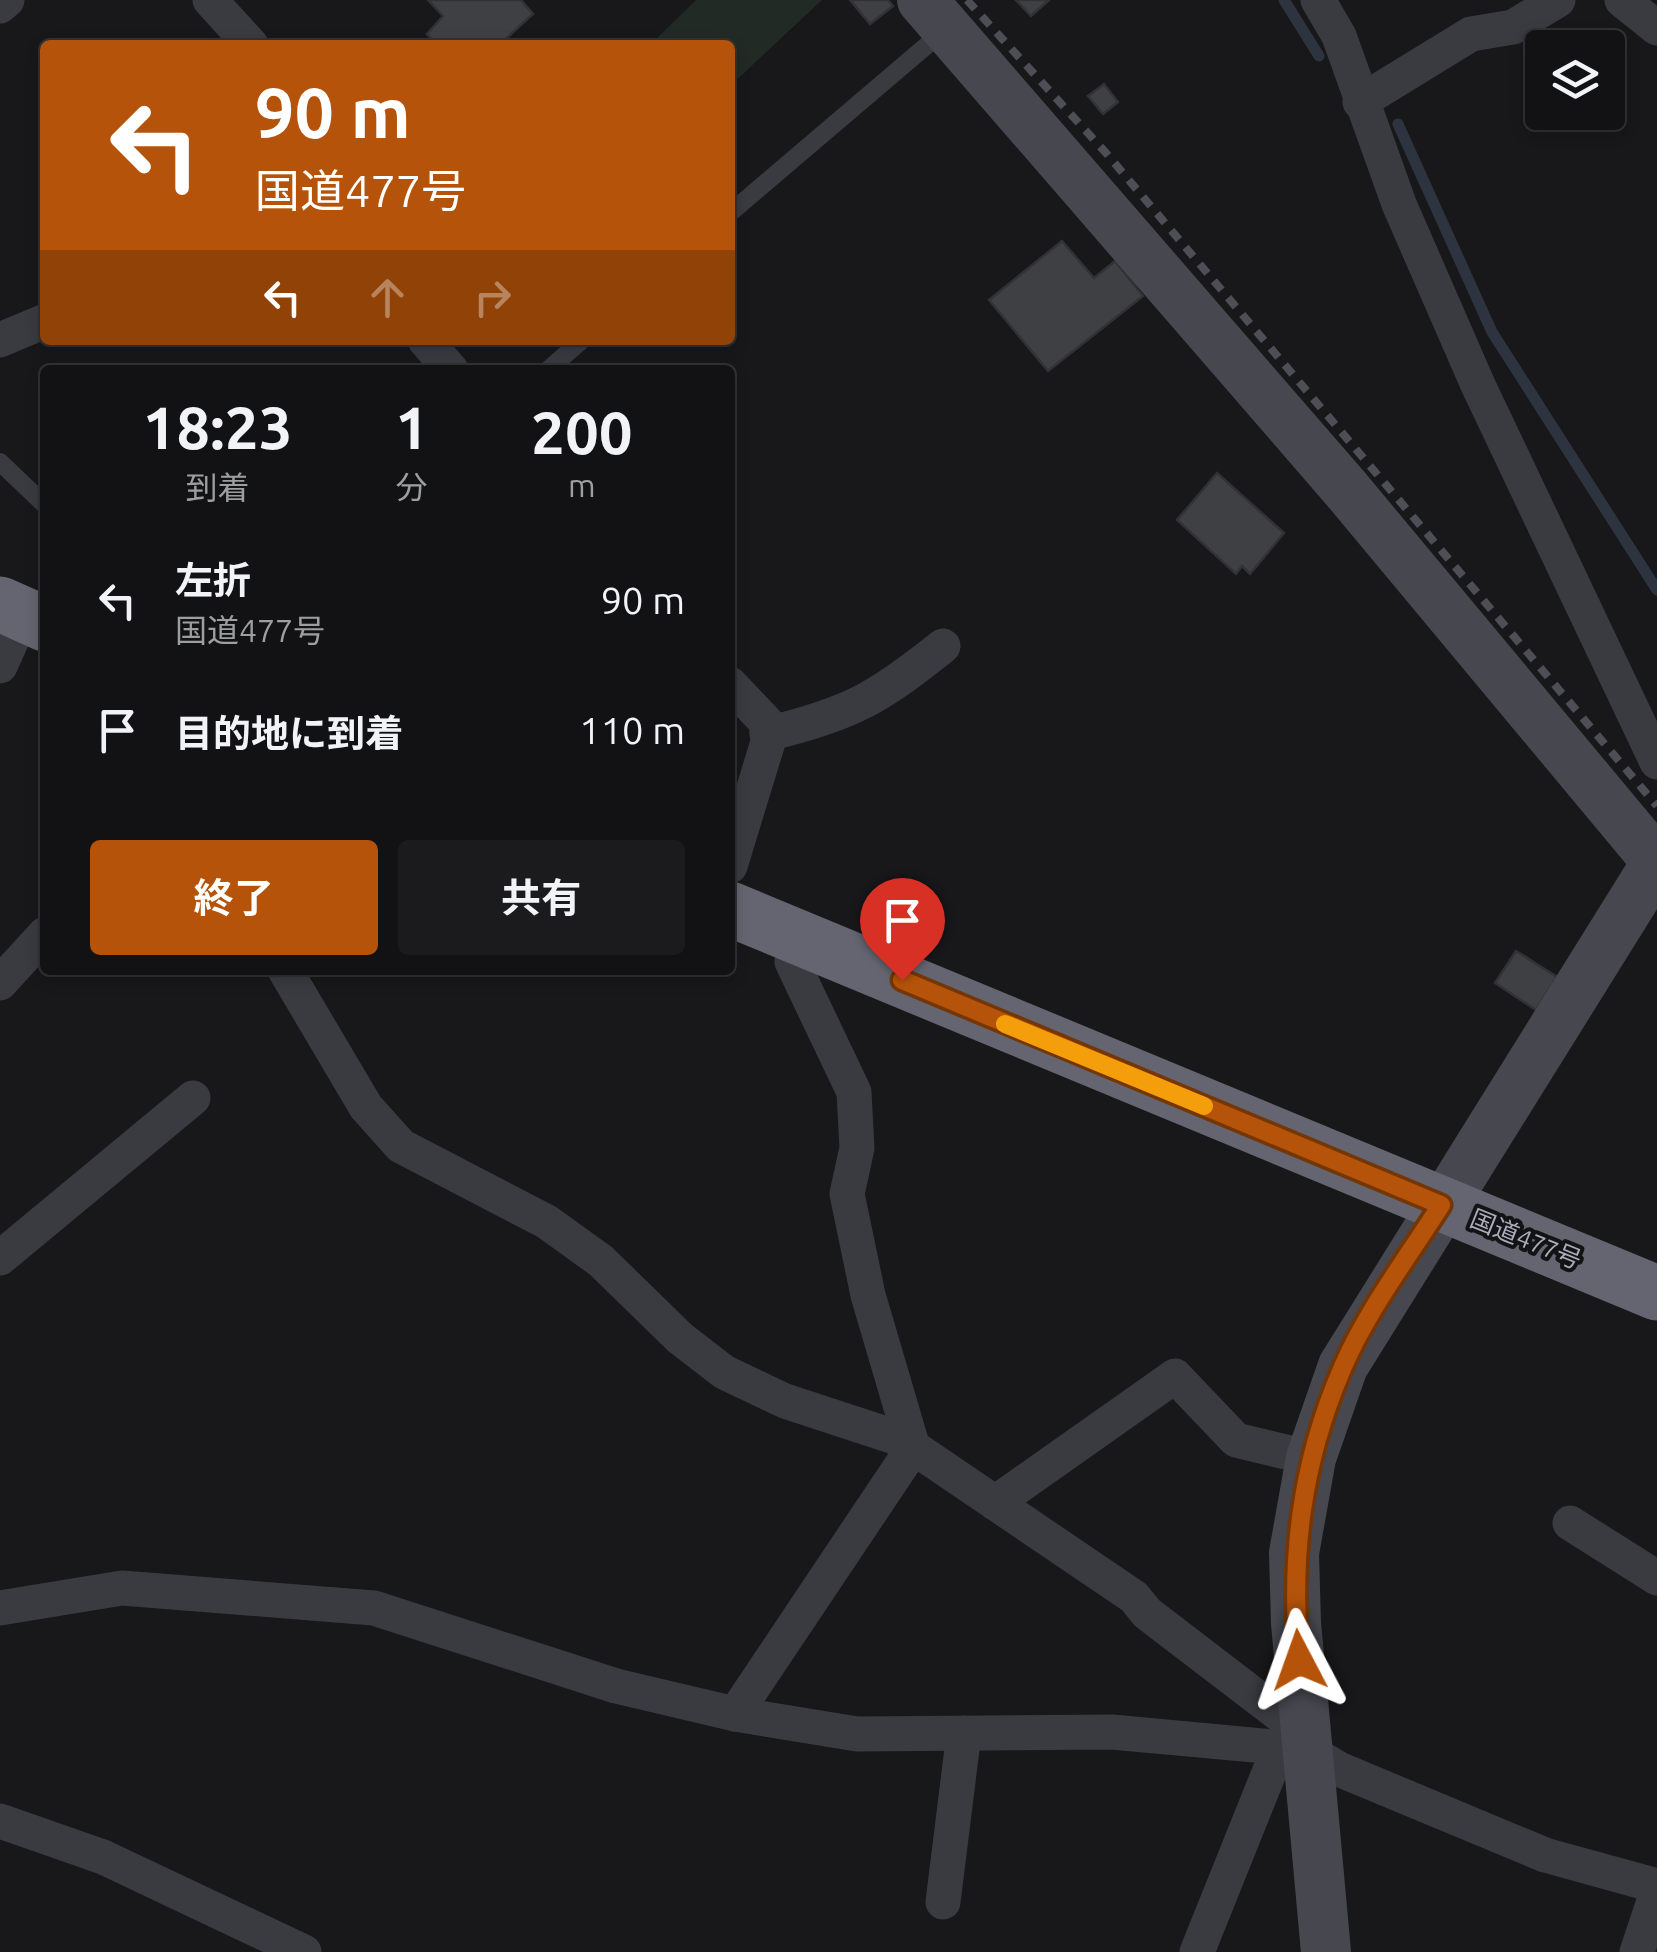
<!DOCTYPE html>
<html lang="ja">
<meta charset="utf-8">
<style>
body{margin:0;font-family:Ubuntu,"Noto Sans JP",sans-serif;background:#1b1b1d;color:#f1f3f6;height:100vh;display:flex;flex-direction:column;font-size:38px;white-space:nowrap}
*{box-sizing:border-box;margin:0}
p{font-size:32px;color:#9c9ea0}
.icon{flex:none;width:55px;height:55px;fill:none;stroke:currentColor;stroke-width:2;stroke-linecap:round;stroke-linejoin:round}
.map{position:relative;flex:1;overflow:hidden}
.side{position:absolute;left:40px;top:365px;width:695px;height:610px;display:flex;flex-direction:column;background:#121214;border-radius:10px;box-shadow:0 5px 15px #0003,0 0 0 2px #313234}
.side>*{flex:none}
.banner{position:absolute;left:40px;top:40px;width:695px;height:305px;border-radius:10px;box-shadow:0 5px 15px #0003,0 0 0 2px #313234;background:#b45309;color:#fff;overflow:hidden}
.controls{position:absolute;left:1525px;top:30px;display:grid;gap:20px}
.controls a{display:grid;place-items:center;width:100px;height:100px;border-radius:10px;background:#121214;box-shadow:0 5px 15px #0003,0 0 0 2px #313234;font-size:50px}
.pin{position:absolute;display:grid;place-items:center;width:85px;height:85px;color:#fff;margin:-102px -42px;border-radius:50% 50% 50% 0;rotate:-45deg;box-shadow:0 0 10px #0007}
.pin .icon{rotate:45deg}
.me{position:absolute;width:110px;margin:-55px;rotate:356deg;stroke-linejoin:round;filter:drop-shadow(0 0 8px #0008)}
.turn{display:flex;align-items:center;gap:35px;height:210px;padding:0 50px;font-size:45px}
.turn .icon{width:130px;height:130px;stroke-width:2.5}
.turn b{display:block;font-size:70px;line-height:85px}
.lanes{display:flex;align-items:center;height:95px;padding:0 50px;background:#0003;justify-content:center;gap:50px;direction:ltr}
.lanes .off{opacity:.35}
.eta{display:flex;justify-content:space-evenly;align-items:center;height:170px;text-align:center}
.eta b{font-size:60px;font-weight:700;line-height:70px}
.primary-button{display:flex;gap:20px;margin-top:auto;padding:20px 50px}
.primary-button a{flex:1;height:115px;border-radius:10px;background:#b45309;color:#fff;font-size:40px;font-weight:700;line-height:115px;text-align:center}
.primary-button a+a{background:#1b1b1d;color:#f1f3f6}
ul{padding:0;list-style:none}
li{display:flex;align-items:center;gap:30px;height:130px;padding:0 50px}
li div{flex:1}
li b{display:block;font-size:38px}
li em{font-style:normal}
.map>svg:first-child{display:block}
</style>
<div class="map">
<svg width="1657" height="1952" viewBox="0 0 1657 1952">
<rect width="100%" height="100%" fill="#18181a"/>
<path fill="#212a24" d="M696,0h126l-92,86v-41h-80z"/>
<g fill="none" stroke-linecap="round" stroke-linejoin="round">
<g stroke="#2d343f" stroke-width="11">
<path d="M1284,0l35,56"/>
<path d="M1398,124l94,208 165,258"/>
</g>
</g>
<g fill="#3f4044" stroke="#323136" stroke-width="2.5">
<path d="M428,0h93l12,14 -34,31h-33l-5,-4 -24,4 -10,-11 16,-18z"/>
<path d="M850,0h38l5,6 -23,18z"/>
<path d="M1016,0h33l-18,16z"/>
<path d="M1104,84l14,18 -15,12 -15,-18z"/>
<path d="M1062,241l32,37 21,-17 28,35 -95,75 -59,-71z"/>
<path d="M1217,473l67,60 -34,41 -8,-8 -6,8 -59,-54z"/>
<path d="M1516,951l41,26 -21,33 -41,-27z"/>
</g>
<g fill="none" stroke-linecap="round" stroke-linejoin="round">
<g stroke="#3a3a41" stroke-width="18">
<path d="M730,213l216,-184"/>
<path d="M548,370l34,-30"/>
<path d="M0,462l45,43"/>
</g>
<g stroke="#3a3a41" stroke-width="35">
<path d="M210,0l41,45"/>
<path d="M1318,0l21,36 60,168 79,181 179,377"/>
<path d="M1622,0l35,28"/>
<path d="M0,6l7,-6"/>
<path d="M1360,102l111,-68 42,-7 45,-27"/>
<path d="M0,340l45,-19"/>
<path d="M425,340l26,30"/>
<path d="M0,666l23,-51"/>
<path d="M730,684l36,38 2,20 -38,124"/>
<path d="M767,734c83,-20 110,-35 176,-88"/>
<path d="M285,970l81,137 35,39 146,76 54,39 79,77 44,34 61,29 116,38 233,158 13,16 158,121"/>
<path d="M0,983l45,-49"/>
<path d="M0,1258l193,-160"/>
<path d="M995,1503l180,-127 61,64 75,18"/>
<path d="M1570,1523l87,55"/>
<path d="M0,1608l122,-20 252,20 242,78 119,28 122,20 255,-2 195,18 34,20 204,85 112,31"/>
<path d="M735,1714l178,-266 -45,-153 -21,-101 10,-46 -3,-56 -62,-130 2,-27"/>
<path d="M0,1821l103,36 201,95"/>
<path d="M943,1902l21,-169"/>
<path d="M1197,1952l82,-204"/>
<path d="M1637,1952l20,-60"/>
</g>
<g stroke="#46474f" stroke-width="50">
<path d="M922,0l424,489 311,373"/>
<path d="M1326,1952l-30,-329 -2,-70 17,-95 32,-92 314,-504"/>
</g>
<g stroke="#646570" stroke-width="55">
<path d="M0,604l45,20"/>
<path d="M730,909l927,384"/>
</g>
<path stroke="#4d4e56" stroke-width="8" stroke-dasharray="12 10" stroke-linecap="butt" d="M967,0l139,153 551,653"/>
</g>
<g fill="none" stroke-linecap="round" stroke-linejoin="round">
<g stroke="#753606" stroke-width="25">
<path id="route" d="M902,980l539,225c-33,52 -75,107 -99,164 -41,95 -52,189 -43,291"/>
</g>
<use href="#route" stroke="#b45309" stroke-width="18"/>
<path stroke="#f59e0b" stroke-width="18" d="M1005,1024l199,82"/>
</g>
<g text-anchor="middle" stroke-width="8" stroke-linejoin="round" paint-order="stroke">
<g font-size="25" fill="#a9acba" stroke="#131315">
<text transform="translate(1526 1239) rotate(22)" y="9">国道477号</text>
</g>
</g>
</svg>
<div class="controls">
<a><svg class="icon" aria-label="layers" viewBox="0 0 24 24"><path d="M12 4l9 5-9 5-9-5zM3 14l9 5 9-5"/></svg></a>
</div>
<div class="pin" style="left:902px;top:980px;background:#d93025"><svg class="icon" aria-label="arrive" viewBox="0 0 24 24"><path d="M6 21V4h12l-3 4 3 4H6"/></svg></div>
<svg class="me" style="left:1299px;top:1660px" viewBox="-20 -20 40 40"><path d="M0-17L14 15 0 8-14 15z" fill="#b45309" stroke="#fff" stroke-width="4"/></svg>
<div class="banner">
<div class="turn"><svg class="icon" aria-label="left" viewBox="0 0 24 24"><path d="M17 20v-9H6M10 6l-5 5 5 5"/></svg><div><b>90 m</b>国道477号</div></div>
<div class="lanes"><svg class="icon" aria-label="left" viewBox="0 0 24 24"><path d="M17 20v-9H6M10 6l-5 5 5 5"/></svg><svg class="icon off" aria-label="ahead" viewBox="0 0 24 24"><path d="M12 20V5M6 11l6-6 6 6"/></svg><svg class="icon off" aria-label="right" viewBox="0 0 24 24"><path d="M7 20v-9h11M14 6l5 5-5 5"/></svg></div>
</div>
<section class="side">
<div class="eta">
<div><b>18:23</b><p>到着</p></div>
<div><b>1</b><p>分</p></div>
<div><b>200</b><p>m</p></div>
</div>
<ul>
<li><svg class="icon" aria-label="left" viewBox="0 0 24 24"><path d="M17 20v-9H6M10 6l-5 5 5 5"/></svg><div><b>左折</b><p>国道477号</p></div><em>90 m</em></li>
<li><svg class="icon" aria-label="arrive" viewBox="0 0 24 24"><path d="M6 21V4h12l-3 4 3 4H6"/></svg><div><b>目的地に到着</b></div><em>110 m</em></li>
</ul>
<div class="primary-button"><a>終了</a><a>共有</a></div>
</section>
</div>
